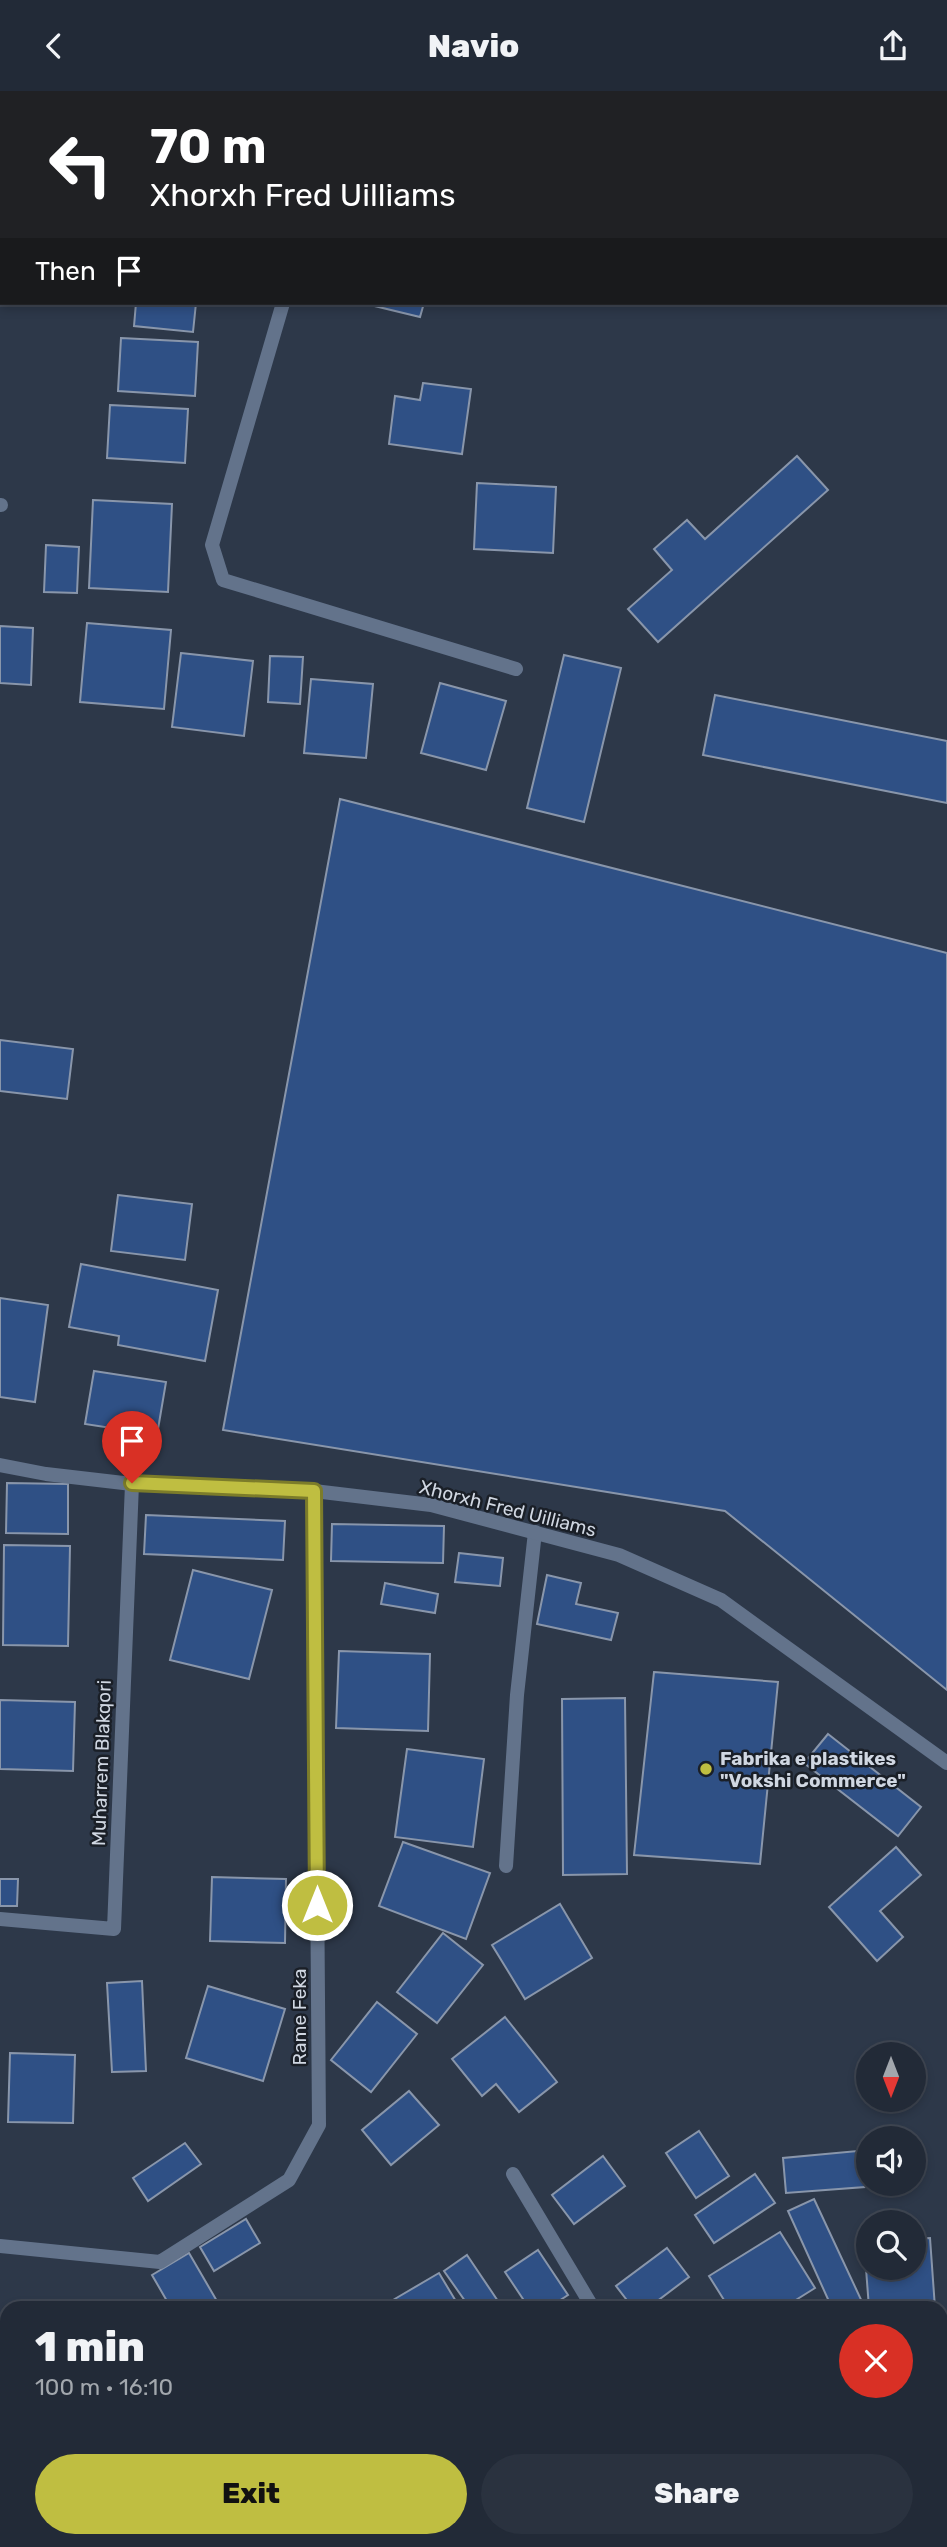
<!DOCTYPE html>
<meta charset="utf-8">
<style>
body{margin:0;font-family:Rubik,sans-serif;background:#2a323f;color:#f1f3f6;height:100vh;display:flex;flex-direction:column;font-size:26px;white-space:nowrap}
*{box-sizing:border-box;margin:0}
p{font-size:23px;color:#a2a7ad}
.icon{flex:none;width:38px;height:38px;fill:none;stroke:currentColor;stroke-width:2;stroke-linecap:round;stroke-linejoin:round}
.map{position:relative;flex:1;overflow:hidden}
.panel{position:absolute;left:0px;top:2210px;width:948px;height:247px;display:flex;flex-direction:column;background:#222a37;border-radius:21px 21px 0 0;box-shadow:0 4px 10px #0003,0 0 0 2px #3f4652}
.panel>*{flex:none}
.banner{position:absolute;left:0px;top:0px;width:948px;height:214px;box-shadow:0 4px 10px #0003,0 0 0 2px #3f4652;background:#202124;color:#fff;overflow:hidden}
.needle{width:46px;rotate:180deg}
.controls{position:absolute;left:856px;top:1951px;display:grid;gap:14px}
.controls a{display:grid;place-items:center;width:70px;height:70px;border-radius:50%;background:#222a37;box-shadow:0 4px 10px #0003,0 0 0 2px #3f4652;font-size:35px}
.pin{position:absolute;display:grid;place-items:center;width:60px;height:60px;color:#fff;margin:-72px -30px;border-radius:50% 50% 50% 0;rotate:-45deg;box-shadow:0 0 7px #0007}
.pin .icon{rotate:45deg}
.me{position:absolute;width:77px;margin:-38px;rotate:0deg;stroke-linejoin:round;filter:drop-shadow(0 0 5px #0008)}
.turn{display:flex;align-items:center;gap:24px;height:147px;padding:0 35px;font-size:32px}
.turn .icon{width:91px;height:91px;stroke-width:2.5}
.turn b{display:block;font-size:49px;line-height:60px}
.then{display:flex;align-items:center;height:66px;padding:0 35px;background:#0003;gap:14px;font-size:26px}
.round{display:grid;place-items:center;flex:none;width:74px;height:74px;border-radius:37px;background:#2a323f}
.headline{display:flex;align-items:center;justify-content:space-between;height:119px;padding:0 35px}
h1{font-size:42px;font-weight:800;line-height:52px}
.button{display:flex;gap:14px;margin-top:auto;padding:14px 35px}
.button a{flex:1;height:80px;border-radius:42px;background:#bfbe41;color:#111;font-size:28px;font-weight:800;line-height:80px;text-align:center}
.button a+a{background:#2a323f;color:#f1f3f6}
header{display:flex;justify-content:space-between;align-items:center;height:91px;padding:0 35px;background:#222a37;font-size:32px;font-weight:800}
.map>svg:first-child{display:block}
</style>
<header><svg class="icon" aria-label="back" viewBox="0 0 24 24"><path d="M15 5l-7 7 7 7"/></svg>Navio<svg class="icon" aria-label="share" viewBox="0 0 24 24"><path d="M12 15V3M7 8l5-5 5 5M5 13v7h14v-7"/></svg></header>
<div class="map">
<svg width="947" height="2456" viewBox="0 0 947 2456">
<rect width="100%" height="100%" fill="#2d3849"/>
<g fill="#2f5085" stroke="#8996ab" stroke-width="2">
<path d="M136,212h60l-3,29 -59,-6z"/>
<path d="M362,212h62l-4,14z"/>
<path d="M121,247l77,4 -3,54 -77,-5z"/>
<path d="M423,292l48,6 -9,65 -73,-10 6,-48 25,4z"/>
<path d="M110,314l78,4 -3,54 -78,-5z"/>
<path d="M797,365l31,34 -170,152 -30,-33 44,-39 -18,-21 33,-29 18,19z"/>
<path d="M477,392l79,4 -3,66 -79,-4z"/>
<path d="M93,409l79,4 -4,88 -79,-4z"/>
<path d="M46,454l33,2 -2,46 -33,-1z"/>
<path d="M87,532l84,7 -7,79 -84,-7z"/>
<path d="M0,535l33,2 -2,57 -31,-2z"/>
<path d="M181,562l72,8 -9,75 -72,-9z"/>
<path d="M564,564l57,13 -37,154 -57,-14z"/>
<path d="M270,565l33,1 -3,47 -32,-2z"/>
<path d="M311,588l62,5 -7,74 -62,-5z"/>
<path d="M440,592l66,18 -20,69 -65,-17z"/>
<path d="M715,604l232,46v62l-244,-48z"/>
<path d="M340,708l607,154v737l-222,-179 -502,-81z"/>
<path d="M0,949l73,9 -6,50 -67,-8z"/>
<path d="M118,1104l74,9 -7,56 -74,-9z"/>
<path d="M81,1173l137,26 -13,71 -87,-16 1,-9 -50,-9z"/>
<path d="M0,1207l48,7 -13,97 -35,-5z"/>
<path d="M94,1280l72,11 -9,53 -72,-11z"/>
<path d="M7,1392l61,1v50l-62,-1z"/>
<path d="M146,1424l139,6 -2,39 -139,-6z"/>
<path d="M332,1433l112,2 -1,37 -112,-2z"/>
<path d="M4,1454l66,1 -2,100 -65,-1z"/>
<path d="M459,1462l44,5 -3,28 -45,-4z"/>
<path d="M193,1479l79,20 -23,89 -79,-19z"/>
<path d="M547,1484l34,8 -5,21 42,9 -7,27 -74,-16z"/>
<path d="M385,1492l53,11 -3,19 -54,-9z"/>
<path d="M339,1560l91,3 -2,77 -92,-3z"/>
<path d="M654,1581l124,10 -18,182 -126,-9z"/>
<path d="M625,1607l2,176 -64,1 -1,-176z"/>
<path d="M0,1609l75,2 -2,69 -73,-2z"/>
<path d="M828,1643l93,73 -23,29 -94,-73z"/>
<path d="M407,1658l77,10 -11,88 -78,-10z"/>
<path d="M403,1751l87,31 -24,66 -87,-33z"/>
<path d="M896,1756l25,28 -41,36 23,26 -26,24 -48,-54z"/>
<path d="M212,1786l74,2 -1,64 -75,-2z"/>
<path d="M0,1788h18l-1,27h-17z"/>
<path d="M560,1813l32,54 -67,41 -33,-54z"/>
<path d="M443,1842l40,32 -46,58 -40,-31z"/>
<path d="M142,1890l4,90 -34,1 -5,-89z"/>
<path d="M208,1895l77,23 -22,72 -77,-23z"/>
<path d="M377,1911l40,32 -46,58 -40,-32z"/>
<path d="M505,1926l52,65 -38,30 -23,-28 -14,12 -30,-37z"/>
<path d="M10,1962l65,2 -2,68 -65,-1z"/>
<path d="M409,2000l30,34 -48,40 -29,-35z"/>
<path d="M699,2040l30,45 -33,22 -30,-45z"/>
<path d="M185,2052l16,21 -53,37 -15,-23z"/>
<path d="M868,2059v34h9l1,2 -92,7 -3,-35z"/>
<path d="M603,2065l22,30 -51,38 -22,-29z"/>
<path d="M755,2083l20,29 -61,40 -19,-28z"/>
<path d="M814,2108l50,107 -4,2h-28l-44,-97z"/>
<path d="M246,2128l14,24 -46,28 -14,-24z"/>
<path d="M780,2141l35,56 -32,20h-54l-20,-32z"/>
<path d="M930,2147l5,70h-66l-5,-66 4,-1v27h46v-29z"/>
<path d="M667,2157l22,29 -41,31h-15l-17,-22z"/>
<path d="M538,2159l30,45 -20,13h-19l-24,-36z"/>
<path d="M189,2162l32,55h-50l-19,-33z"/>
<path d="M467,2164l35,52 -2,1h-30l-26,-37z"/>
<path d="M439,2182l21,35h-62l-5,-8z"/>
<rect x="942" y="2262" width="5" height="70"/>
<rect x="169" y="2450" width="58" height="6"/>
</g>
<g fill="none" stroke-linecap="round" stroke-linejoin="round">
<path stroke="#63738b" stroke-width="14" d="M506,1775l11,-171 18,-163"/>
<g stroke="#63738b" stroke-width="14">
<path d="M345,2l1,-2"/>
<path d="M283,212l-71,242 11,35 293,89"/>
<path d="M0,414h1"/>
<path d="M0,1374l46,9 86,10 182,7 117,14 188,50 102,45 226,163"/>
<path d="M0,1828l114,10 18,-445"/>
<path d="M513,2083l80,134"/>
<path d="M0,2155l160,16 129,-82 30,-55 -5,-634"/>
<path d="M294,2450l3,6"/>
<path d="M731,2450l4,6"/>
</g>
</g>
<g fill="none" stroke-linecap="round" stroke-linejoin="round">
<g stroke="#7c7c2a" stroke-width="18">
<path id="route" d="M132,1392l182,8 3,414"/>
</g>
<use href="#route" stroke="#bfbe41" stroke-width="12"/>
</g>
<circle fill="#bfbe41" stroke="#1a1f27" stroke-width="2.5" cx="706" cy="1678" r="7"/>
<g text-anchor="middle" stroke-width="5" stroke-linejoin="round" paint-order="stroke">
<g font-size="19" fill="#d0d7e2" stroke="#1a1f27">
<text transform="translate(508 1417) rotate(14)" y="7">Xhorxh Fred Uilliams</text>
<text transform="translate(101 1672) rotate(-88)" y="7">Muharrem Blakqori</text>
<text transform="translate(299 1926) rotate(-90)" y="7">Rame Feka</text>
</g>
<g font-size="19" font-weight="bold" fill="#d0d7e2" stroke="#1a1f27" text-anchor="start">
<text x="720" y="1674">Fabrika e plastikes<tspan x="720" dy="22">"Vokshi Commerce"</tspan></text>
</g>
</g>
</svg>
<div class="controls">
<a><svg class="needle" viewBox="-14 -14 28 28"><path d="M0-13l5 13h-10z" fill="#e53935"/><path d="M0 13l5-13h-10z" fill="#a2a7ad"/></svg></a>
<a><svg class="icon" aria-label="sound" viewBox="0 0 24 24"><path d="M4 9h4l5-4v14l-5-4H4zM17 9q2 3 0 6"/></svg></a>
<a><svg class="icon" aria-label="search" viewBox="0 0 24 24"><circle cx="10" cy="10" r="6"/><path d="M15 15l6 6"/></svg></a>
</div>
<div class="pin" style="left:132px;top:1392px;background:#d93025"><svg class="icon" aria-label="arrive" viewBox="0 0 24 24"><path d="M6 21V4h12l-3 4 3 4H6"/></svg></div>
<svg class="me" style="left:317px;top:1814px" viewBox="-20 -20 40 40"><circle r="17" fill="#bfbe41" stroke="#fff" stroke-width="3"/><path d="M0-11L8 9 0 5-8 9z" fill="#fff"/></svg>
<div class="banner">
<div class="turn"><svg class="icon" aria-label="left" viewBox="0 0 24 24"><path d="M17 20v-9H6M10 6l-5 5 5 5"/></svg><div><b>70 m</b>Xhorxh Fred Uilliams</div></div>
<div class="then">Then<svg class="icon" aria-label="arrive" viewBox="0 0 24 24"><path d="M6 21V4h12l-3 4 3 4H6"/></svg></div>
</div>
<section class="panel">
<div class="headline"><div><h1>1 min</h1><p>100 m · 16:10</p></div><a class="round" style="background:#d93025;color:#fff"><svg class="icon" aria-label="close" viewBox="0 0 24 24"><path d="M6 6l12 12M18 6L6 18"/></svg></a></div>
<div class="button"><a>Exit</a><a>Share</a></div>
</section>
</div>
